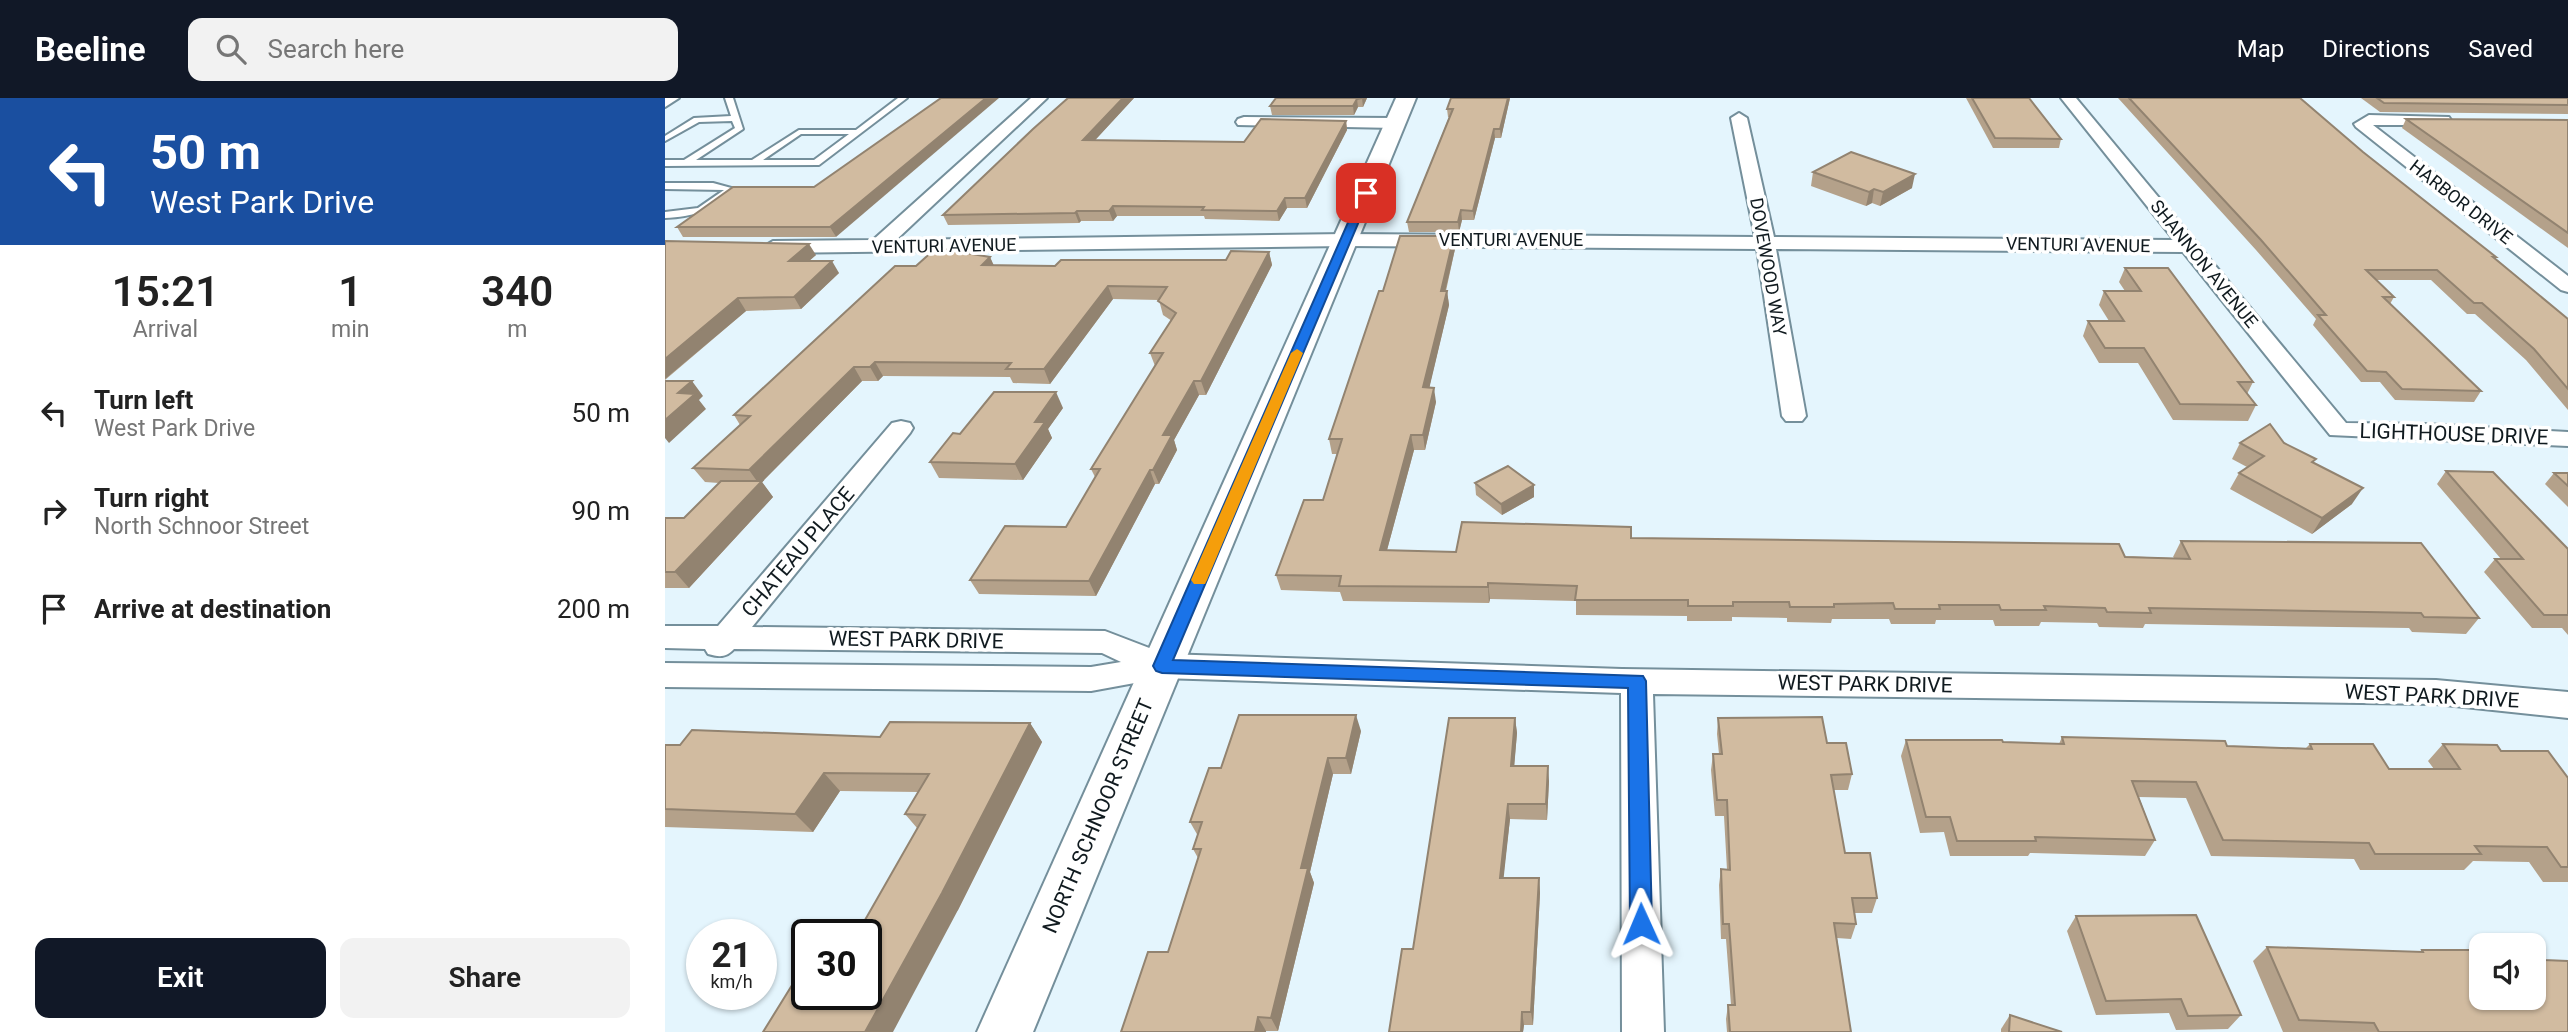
<!DOCTYPE html>
<style>
body{margin:0;font-family:Roboto,sans-serif;background:#f2f2f2;color:#222;height:100vh;display:flex;flex-direction:column;font-size:26px;white-space:nowrap}
*{box-sizing:border-box;margin:0}
p{font-size:23px;color:#767676}
.icon{flex:none;width:38px;height:38px;fill:none;stroke:currentColor;stroke-width:2;stroke-linecap:round;stroke-linejoin:round}
.map{position:relative;flex:1;overflow:hidden}
.details{display:flex;flex-direction:column;background:#fff;width:665px}
.details>*{flex:none}
.banner{background:#1a4fa0;color:#fff;overflow:hidden}
.fabs{position:absolute;left:1804px;top:835px;display:grid;gap:14px}
.fabs a{display:grid;place-items:center;width:77px;height:77px;border-radius:14px;background:#fff;box-shadow:0 2px 5px #0004;font-size:35px}
.speed{position:absolute;left:21px;top:821px;display:flex;gap:14px;font-size:35px;font-weight:700;text-align:center}
.speed>*{display:grid;place-content:center;width:91px;height:91px;border-radius:50%;background:#fff;box-shadow:0 2px 5px #0004;line-height:1}
.speed small{font-size:18px;font-weight:400}
.speed .limit{border:4px solid #111;border-radius:10px;background:#fff;color:#111}
.pin{position:absolute;display:grid;place-items:center;width:60px;height:60px;color:#fff;margin:-30px;border-radius:14px;box-shadow:0 4px 10px #0006}
.me{position:absolute;width:77px;margin:-38px;rotate:359deg;stroke-linejoin:round;filter:drop-shadow(0 0 5px #0008)}
.turn{display:flex;align-items:center;gap:24px;height:147px;padding:0 35px;font-size:32px}
.turn .icon{width:91px;height:91px;stroke-width:2.5}
.turn b{display:block;font-size:49px;line-height:60px}
.eta{display:flex;justify-content:space-evenly;align-items:center;height:119px;text-align:center}
.eta b{font-size:42px;font-weight:600;line-height:49px}
.primary-button{display:flex;gap:14px;margin-top:auto;padding:14px 35px}
.primary-button a{flex:1;height:80px;border-radius:14px;background:#111827;color:#fff;font-size:28px;font-weight:600;line-height:80px;text-align:center}
.primary-button a+a{background:#f2f2f2;color:#222}
ul{padding:0;list-style:none}
li{display:flex;align-items:center;gap:21px;height:98px;padding:0 35px}
li div{flex:1}
li b{display:block;font-size:26px}
li em{font-style:normal}
header{display:flex;align-items:center;gap:42px;box-sizing:border-box;height:98px;padding:0 35px;background:#111827;color:#fff}
header strong{font-size:33px}
nav{display:flex;gap:38px;margin-inline-start:auto;font-size:24px}
.search{width:490px;height:63px;background:#f2f2f2;display:flex;align-items:center;gap:18px;box-sizing:border-box;padding:0 24px;border-radius:14px;color:#767676;font-size:26px}
main{display:flex;flex:1;min-height:0}
.map>svg:first-child{display:block}
</style>
<header>
<strong>Beeline</strong>
<div class="search"><svg class="icon" aria-label="search" viewBox="0 0 24 24"><circle cx="10" cy="10" r="6"/><path d="M15 15l6 6"/></svg>Search here</div>
<nav><a>Map</a><a>Directions</a><a>Saved</a></nav>
</header>
<main>
<section class="details">
<div class="banner">
<div class="turn"><svg class="icon" aria-label="left" viewBox="0 0 24 24"><path d="M17 20v-9H6M10 6l-5 5 5 5"/></svg><div><b>50 m</b>West Park Drive</div></div>
</div>
<div class="eta">
<div><b>15:21</b><p>Arrival</p></div>
<div><b>1</b><p>min</p></div>
<div><b>340</b><p>m</p></div>
</div>
<ul>
<li><svg class="icon" aria-label="left" viewBox="0 0 24 24"><path d="M17 20v-9H6M10 6l-5 5 5 5"/></svg><div><b>Turn left</b><p>West Park Drive</p></div><em>50 m</em></li>
<li><svg class="icon" aria-label="right" viewBox="0 0 24 24"><path d="M7 20v-9h11M14 6l5 5-5 5"/></svg><div><b>Turn right</b><p>North Schnoor Street</p></div><em>90 m</em></li>
<li><svg class="icon" aria-label="arrive" viewBox="0 0 24 24"><path d="M6 21V4h12l-3 4 3 4H6"/></svg><div><b>Arrive at destination</b></div><em>200 m</em></li>
</ul>
<div class="primary-button"><a>Exit</a><a>Share</a></div>
</section>
<div class="map">
<svg width="1903" height="934" viewBox="0 0 1903 934">
<rect width="100%" height="100%" fill="#e4f5fd"/>
<g fill="none" stroke-linecap="round" stroke-linejoin="round">
<g stroke="#748f9b" stroke-width="4">
<g id="lane">
<path d="M60,0h8l10,31 -47,31h56l47,-30h57l42,-32h9l-88,67 -154,1v-6h19l51,-32 -3,-7 -33,1 -34,19v-5l29,-18 37,-2zM136,36h48l-35,26h-51z"/>
<path d="M0,85h48l22,6c-19,21 -42,28 -70,29v-6l33,-4 26,-18 -59,-1z"/>
</g>
</g>
<g stroke="#748f9b" stroke-width="4">
<g id="street">
<path d="M0,0h14l-14,9z"/>
<path d="M366,0h16l-151,142 450,-6 409,3 -24,-119 8,-5 8,5 27,119 400,3 -113,-142h15l270,325 78,1 144,8v14l-238,-11 -147,-183 -407,-3 30,167 -4,5h-16l-4,-5 -25,-167 -411,-3 -573,7 -10,-6 10,-6 100,-1z"/>
<path d="M1704,17l80,2 2,3 -2,3 -6,2h-70l195,151v16l-7,-2 -205,-163 -2,-3z"/>
<path d="M579,19l151,1 8,5 -8,5 -157,-3 -2,-3 2,-3z"/>
<path d="M236,323l9,2 3,5 -3,5 -158,194 353,4 60,23 457,15 814,11 132,12v26l-132,-14 -783,-10 11,338h-42l-1,-339 -459,-15 -71,13 -426,-4v-24l426,4 30,-5 -19,-9 -368,-4c-8,9 -15,8 -26,5l-3,-5 -40,-1v-22h53l174,-203z"/>
</g>
</g>
<g stroke="#748f9b" stroke-width="4">
<path id="secondary" d="M731,0h20l-383,934h-56z"/>
</g>
<use href="#lane" fill="#fff" fill-rule="evenodd"/>
<use href="#street" fill="#fff" fill-rule="evenodd"/>
<use href="#secondary" fill="#fff" fill-rule="evenodd"/>
</g>
<g fill="#b4a18a">
<path d="M403,0h66l-39,42 149,2 102,-21 1,9 -40,78h-20l-8,13 -74,-2 -1,-3h-87l-4,5h-32l-2,2 -131,2 -5,-10z"/>
<path d="M702,0l-4,9h-5l-4,8h-82l-2,-9z"/>
<path d="M786,0h59l-9,40h-6l-21,82h-12l-3,12h-50l-2,-10 42,-105h-1l-1,-8z"/>
<path d="M1301,0h63l32,41 -2,9h-66z"/>
<path d="M1453,0h182l63,54 133,105 -1,1 73,61v91l-42,-50 -51,-46h-8l-36,-34h-54l17,17 -4,7 91,87 -7,11 -79,-2 -15,-18h-19l-48,-57 3,-6 -60,-69z"/>
<path d="M1696,0h207v16l-188,-2z"/>
<path d="M1741,21l162,1v128l-166,-120z"/>
<path d="M1148,74l99,16 -32,18 -8,-3 -6,3 -55,-20z"/>
<path d="M149,89l22,50h-153l-6,-10z"/>
<path d="M789,138l1,13 -9,42h1l2,14 -20,83 7,14 -11,48h-11l-27,100 69,2 175,-14 543,20 -1,-1 8,-16 298,77 -13,16 -54,-2 -3,-4 -264,-4 -2,4 -44,-1 -2,-4 -56,-1 -2,4h-44l-2,-6h-57l-1,4h-44l-2,-5h-57l-1,4 -44,-1v-4l-55,-1v4h-45v-5l-111,-1v-14l-86,-2 -1,4 -146,-2 -3,-9 -59,-2 -5,-15 47,-75 14,-46h-5l-3,-15 54,-148z"/>
<path d="M0,143l151,14 -7,6 30,12 -38,36 -55,2 -81,69z"/>
<path d="M604,154l3,13 -66,130h-7l-25,45 3,10 -18,34h-4l-59,112 -117,-2 -9,-14 96,-53 29,-50 -4,-8 64,-103 -5,-13 22,-32 -9,-6 -4,-15 -46,-1 -63,85 -37,-1 -3,-6 -127,-1 -5,5h-16l-100,101 11,15 -84,91h-24v-70h19l35,-35 -14,-1 -12,-14 47,-43 -6,-10 182,-149 74,-9 3,8 62,1 171,-6z"/>
<path d="M1460,170l128,114 -6,12 9,11 -8,16 -75,-1 -35,-57h-39l-16,-27 5,-15h21l-10,-16 5,-14h21l-6,-9z"/>
<path d="M398,310l-15,21 4,9 -29,42 -84,-2 -9,-16 30,-28z"/>
<path d="M1575,345h44l30,20 38,41 -40,30 -82,-45 9,-16 8,-6 -15,-8z"/>
<path d="M1781,373l122,78v86l-6,-7h-30l-48,-56 11,-13h6l-64,-75z"/>
<path d="M1889,375h14v34l-23,-23z"/>
<path d="M810,385l59,2v12l-32,18 -26,-20z"/>
<path d="M850,620l2,15 -3,33 35,15 -2,39 -37,-1 -7,59h36l1,15 -7,132h-9l-1,7h-134l24,-83z"/>
<path d="M1053,620l109,25 25,31 -4,16h-14l11,63 32,45 -5,15h-17l1,11 -5,15 -14,-1 14,94h-124l-1,-13 2,-14h3l-5,-66h-5l-2,-54 2,-16 6,1 -3,-54h-9l-4,-46 2,-16h6l-2,-20z"/>
<path d="M365,625l12,19 -84,168 -92,84 51,-166 -12,-14 13,-22 -78,-1 -27,41 -148,-5v-82l215,-8z"/>
<path d="M696,633l-10,43h-18l-23,98 4,11 -36,148 -157,1 47,-80 30,-94 -5,-9 5,-13 -8,-14 31,-54z"/>
<path d="M1397,639l165,9 79,2 4,-4 79,25h45l-6,-8 15,-17 58,7 67,27v104h-25l-14,-20 -56,-1 -9,9h-104l-6,-11 -143,-3 -25,-58 -47,-1 16,43 -10,16 -115,-3 -2,3h-78l-6,-24 -24,1 -19,-77 5,-16 153,4z"/>
<path d="M1411,818l165,99 -13,14 -52,1 -7,-17 -73,2 -29,-84z"/>
<path d="M1602,849l152,5 3,-2 146,82h-285l-30,-71z"/>
<path d="M1345,917l52,17h-61v-3z"/>
</g>
<g fill="#928370">
<path d="M321,0h13l-163,139 -6,-10z"/>
<path d="M458,0h11l-47,51 -4,-9z"/>
<path d="M697,0h5l-4,9z"/>
<path d="M843,0h2l-9,40 -1,-9z"/>
<path d="M692,1l1,8 -4,8 -1,-9z"/>
<path d="M681,23l1,9 -40,78 -2,-10z"/>
<path d="M829,31l1,9 -21,82 -1,-9z"/>
<path d="M1250,76l-3,14 -32,18 3,-14z"/>
<path d="M1209,91l-2,14 -6,3 3,-14z"/>
<path d="M620,100l2,10 -8,13 -2,-10z"/>
<path d="M448,108l4,10 -4,5 -4,-10z"/>
<path d="M796,112l1,10 -3,12 -1,-10z"/>
<path d="M412,113l4,10 -2,2 -4,-10z"/>
<path d="M789,138l1,13 -13,56 -1,-14z"/>
<path d="M144,146l7,11 -20,17 -7,-11z"/>
<path d="M604,154l3,13 -66,130 -5,-14z"/>
<path d="M325,159l6,13 -14,-5z"/>
<path d="M167,163l7,12 -38,36 -7,-12z"/>
<path d="M443,188l5,13 -63,85 -6,-15z"/>
<path d="M782,193l2,14 -23,97 -3,-15z"/>
<path d="M73,200l8,13 -81,68v-20z"/>
<path d="M210,264l8,14 -5,5 -8,-14z"/>
<path d="M189,269l8,14 -100,101 11,15 -84,91 -14,-16 84,-88 -10,-14z"/>
<path d="M27,283l11,15 -4,4 7,9 -37,34 -4,-5v-18l13,-27z"/>
<path d="M529,283l5,14 -25,45 3,10 -18,34 -6,-14 10,-35z"/>
<path d="M769,290l2,14 -11,48 -2,-15z"/>
<path d="M391,294l7,16 -15,21 4,9 -29,42 -8,-16 20,-42z"/>
<path d="M746,337l3,15 -31,115 -3,-15z"/>
<path d="M485,372l5,14 -59,112 -7,-15z"/>
<path d="M869,387v12l-32,18 -1,-11z"/>
<path d="M1698,390l-11,16 -40,30 10,-16z"/>
<path d="M823,485l2,16 -1,4 -1,-16z"/>
<path d="M691,617l5,16 -10,43 -5,-16z"/>
<path d="M850,620l2,15 -4,48 -2,-15z"/>
<path d="M365,625l12,19 -84,168 -65,122h-28z"/>
<path d="M663,660l5,16 -23,98 4,11 -36,148 -7,-13 30,-150z"/>
<path d="M883,668l1,15 -2,39 -1,-16z"/>
<path d="M159,675l16,18 -27,41 -18,-18z"/>
<path d="M843,706l2,15 -8,74 -2,-15z"/>
<path d="M874,780l1,15 -7,132 -2,-13z"/>
<path d="M857,914l2,13 -1,7h-2z"/>
<path d="M593,919l8,14v1h-11z"/>
</g>
<g fill="#d1bba0" stroke="#928370" stroke-width="2">
<path d="M276,0h45l-156,129h-153l56,-40h81z"/>
<path d="M403,0h55l-40,42 161,2 17,-23 85,2 -41,77h-20l-8,13 -75,-1 2,-3 -91,-1 -4,5h-32l-2,2 -132,2 90,-86z"/>
<path d="M611,0h86l-5,1 -4,7h-83z"/>
<path d="M786,0h57l-8,31h-6l-21,82 -12,-1 -3,12h-51l46,-113h-6z"/>
<path d="M1307,0h57l32,41 -66,-1z"/>
<path d="M1464,0h171l63,54 133,105h-3l75,62v70l-34,-40 -52,-46h-8l-37,-33h-71l28,27h-11l98,94 -79,-2 -16,-17 -19,-1 -49,-56h8l-65,-75z"/>
<path d="M1712,0h191v7l-184,-2z"/>
<path d="M1741,21l162,1v113z"/>
<path d="M1186,54l64,22 -32,18 -9,-3 -5,3 -56,-20z"/>
<path d="M735,138h54l-13,55h6l-24,96 11,1 -11,47h-12l-31,115 76,2 6,-30 169,5v11l488,6 6,13 65,2 -9,-18 240,2 58,75 -55,-1 -3,-4 -272,-5 2,5 -44,-1 -2,-4 -61,-2 2,4h-45l-2,-5h-60l1,4h-45l-2,-6 -59,1v3h-44l-1,-5h-56v4h-45v-6h-113l2,-14 -89,-3v4l-149,-1 2,-10 -65,-1 28,-75h19l19,-61h-13l50,-148h4z"/>
<path d="M0,143l144,3 -20,17h43l-38,36 -56,1 -73,61z"/>
<path d="M271,150l54,9 -8,8 73,1 6,-6h165l5,-9 38,1 -68,129h-7l-31,54h9l-19,35h-3l-61,111 -119,-1 35,-54 61,1 34,-58h-9l72,-116h-13l26,-40 -18,-12 9,-14 -59,-1 -64,83h-38l5,-6 -136,-1 -5,5h-16l-105,103 -56,-2 57,-52 -16,-1 161,-149h21z"/>
<path d="M1460,170h43l85,114h-15l18,23 -76,-1 -36,-56h-39l-17,-27h36l-20,-30h37z"/>
<path d="M0,283h27l-14,12 17,1 -30,26z"/>
<path d="M329,294h62l-21,30h10l-30,42 -85,-2 23,-29 7,1z"/>
<path d="M1605,326l14,19 32,16 -4,3 51,26 -41,30 -83,-45 25,-17 -24,-13z"/>
<path d="M843,368l26,19 -33,19 -26,-21z"/>
<path d="M1781,373l47,1 75,77v66h-24l-49,-56h28z"/>
<path d="M1889,375h14v13z"/>
<path d="M56,383h41l-87,91h-10v-54h19z"/>
<path d="M574,617h117l-10,43h-18l-27,110h7l-37,150 -13,-1 -3,15h-134l27,-80h20l33,-103h-8l9,-27h-12l19,-54h12z"/>
<path d="M1157,619l5,26h19l6,31 -21,1 14,78h25l7,45h-25l4,26 -22,-1 17,109h-121l-2,-27h7l-6,-81h-6l-2,-55 9,1 -3,-70h-10l-4,-46h9l-4,-36z"/>
<path d="M784,620h66l-4,48h37l-2,38h-38l-8,74h39l-8,134h-9l-1,20h-132l13,-83h11z"/>
<path d="M225,624l140,1 -88,170 -77,139h-102l44,-71v33h59v-60h-9l68,-119 -20,-1 24,-40 -105,-1 -29,41 -130,-5v-64h15l12,-15 188,7z"/>
<path d="M1397,639l163,4 2,5 85,3 -2,-5h63l16,25h71l-17,-25 54,1 4,6h47l20,27v89h-7l-14,-20 -72,-1 6,8h-106l-6,-11 -146,-3 -27,-58 -64,-1 23,59 -120,-3 1,4h-79l-7,-24h-24l-20,-77h96l1,2 61,2z"/>
<path d="M1531,817l45,100 -53,1 -7,-17 -75,2 -30,-85z"/>
<path d="M1602,849l156,5 -1,-2h59v48h53v-47h3l7,9 24,1v71h-189l-5,-9 -75,-3z"/>
<path d="M1345,917l52,17h-53z"/>
</g>
<path fill="#1a73e8" stroke="#114b97" stroke-width="2" d="M701,92l5,3 -198,467 470,16 3,5 6,243 -4,7 -7,3 -8,-3 -3,-7 -2,-236 -466,-15 -6,-2 -3,-5 208,-473z"/>
<path fill="#f59e0b" d="M632,251l6,4 -96,227 -2,4h-11l-3,-4 100,-227z"/>
<g text-anchor="middle" stroke-width="7" stroke-linejoin="round" paint-order="stroke">
<g font-size="18" fill="#101a1f" stroke="#fff">
<text transform="translate(1796 104) rotate(38)" y="6">HARBOR DRIVE</text>
<text x="846" y="148">VENTURI AVENUE</text>
<text transform="translate(1413 147) rotate(1)" y="6">VENTURI AVENUE</text>
<text transform="translate(279 148) rotate(-1)" y="6">VENTURI AVENUE</text>
<text transform="translate(1539 166) rotate(51)" y="6">SHANNON AVENUE</text>
<text transform="translate(1103 169) rotate(80)" y="6">DOVEWOOD WAY</text>
</g>
<g font-size="21" fill="#101a1f" stroke="#fff">
<text transform="translate(1789 336) rotate(2)" y="7">LIGHTHOUSE DRIVE</text>
<text transform="translate(133 454) rotate(-50)" y="7">CHATEAU PLACE</text>
<text transform="translate(251 542) rotate(1)" y="7">WEST PARK DRIVE</text>
<text transform="translate(1200 586) rotate(1)" y="7">WEST PARK DRIVE</text>
<text transform="translate(1767 598) rotate(3)" y="7">WEST PARK DRIVE</text>
<text transform="translate(433 718) rotate(-67)" y="7">NORTH SCHNOOR STREET</text>
</g>
</g>
</svg>
<div class="fabs">
<a><svg class="icon" aria-label="sound" viewBox="0 0 24 24"><path d="M4 9h4l5-4v14l-5-4H4zM17 9q2 3 0 6"/></svg></a>
</div>
<div class="speed"><div>21<small>km/h</small></div><div class="limit">30</div></div>
<div class="pin" style="left:701px;top:95px;background:#d93025"><svg class="icon" aria-label="arrive" viewBox="0 0 24 24"><path d="M6 21V4h12l-3 4 3 4H6"/></svg></div>
<svg class="me" style="left:976px;top:826px" viewBox="-20 -20 40 40"><path d="M0-17L14 15 0 8-14 15z" fill="#1a73e8" stroke="#fff" stroke-width="4"/></svg>
</div>
</main>
